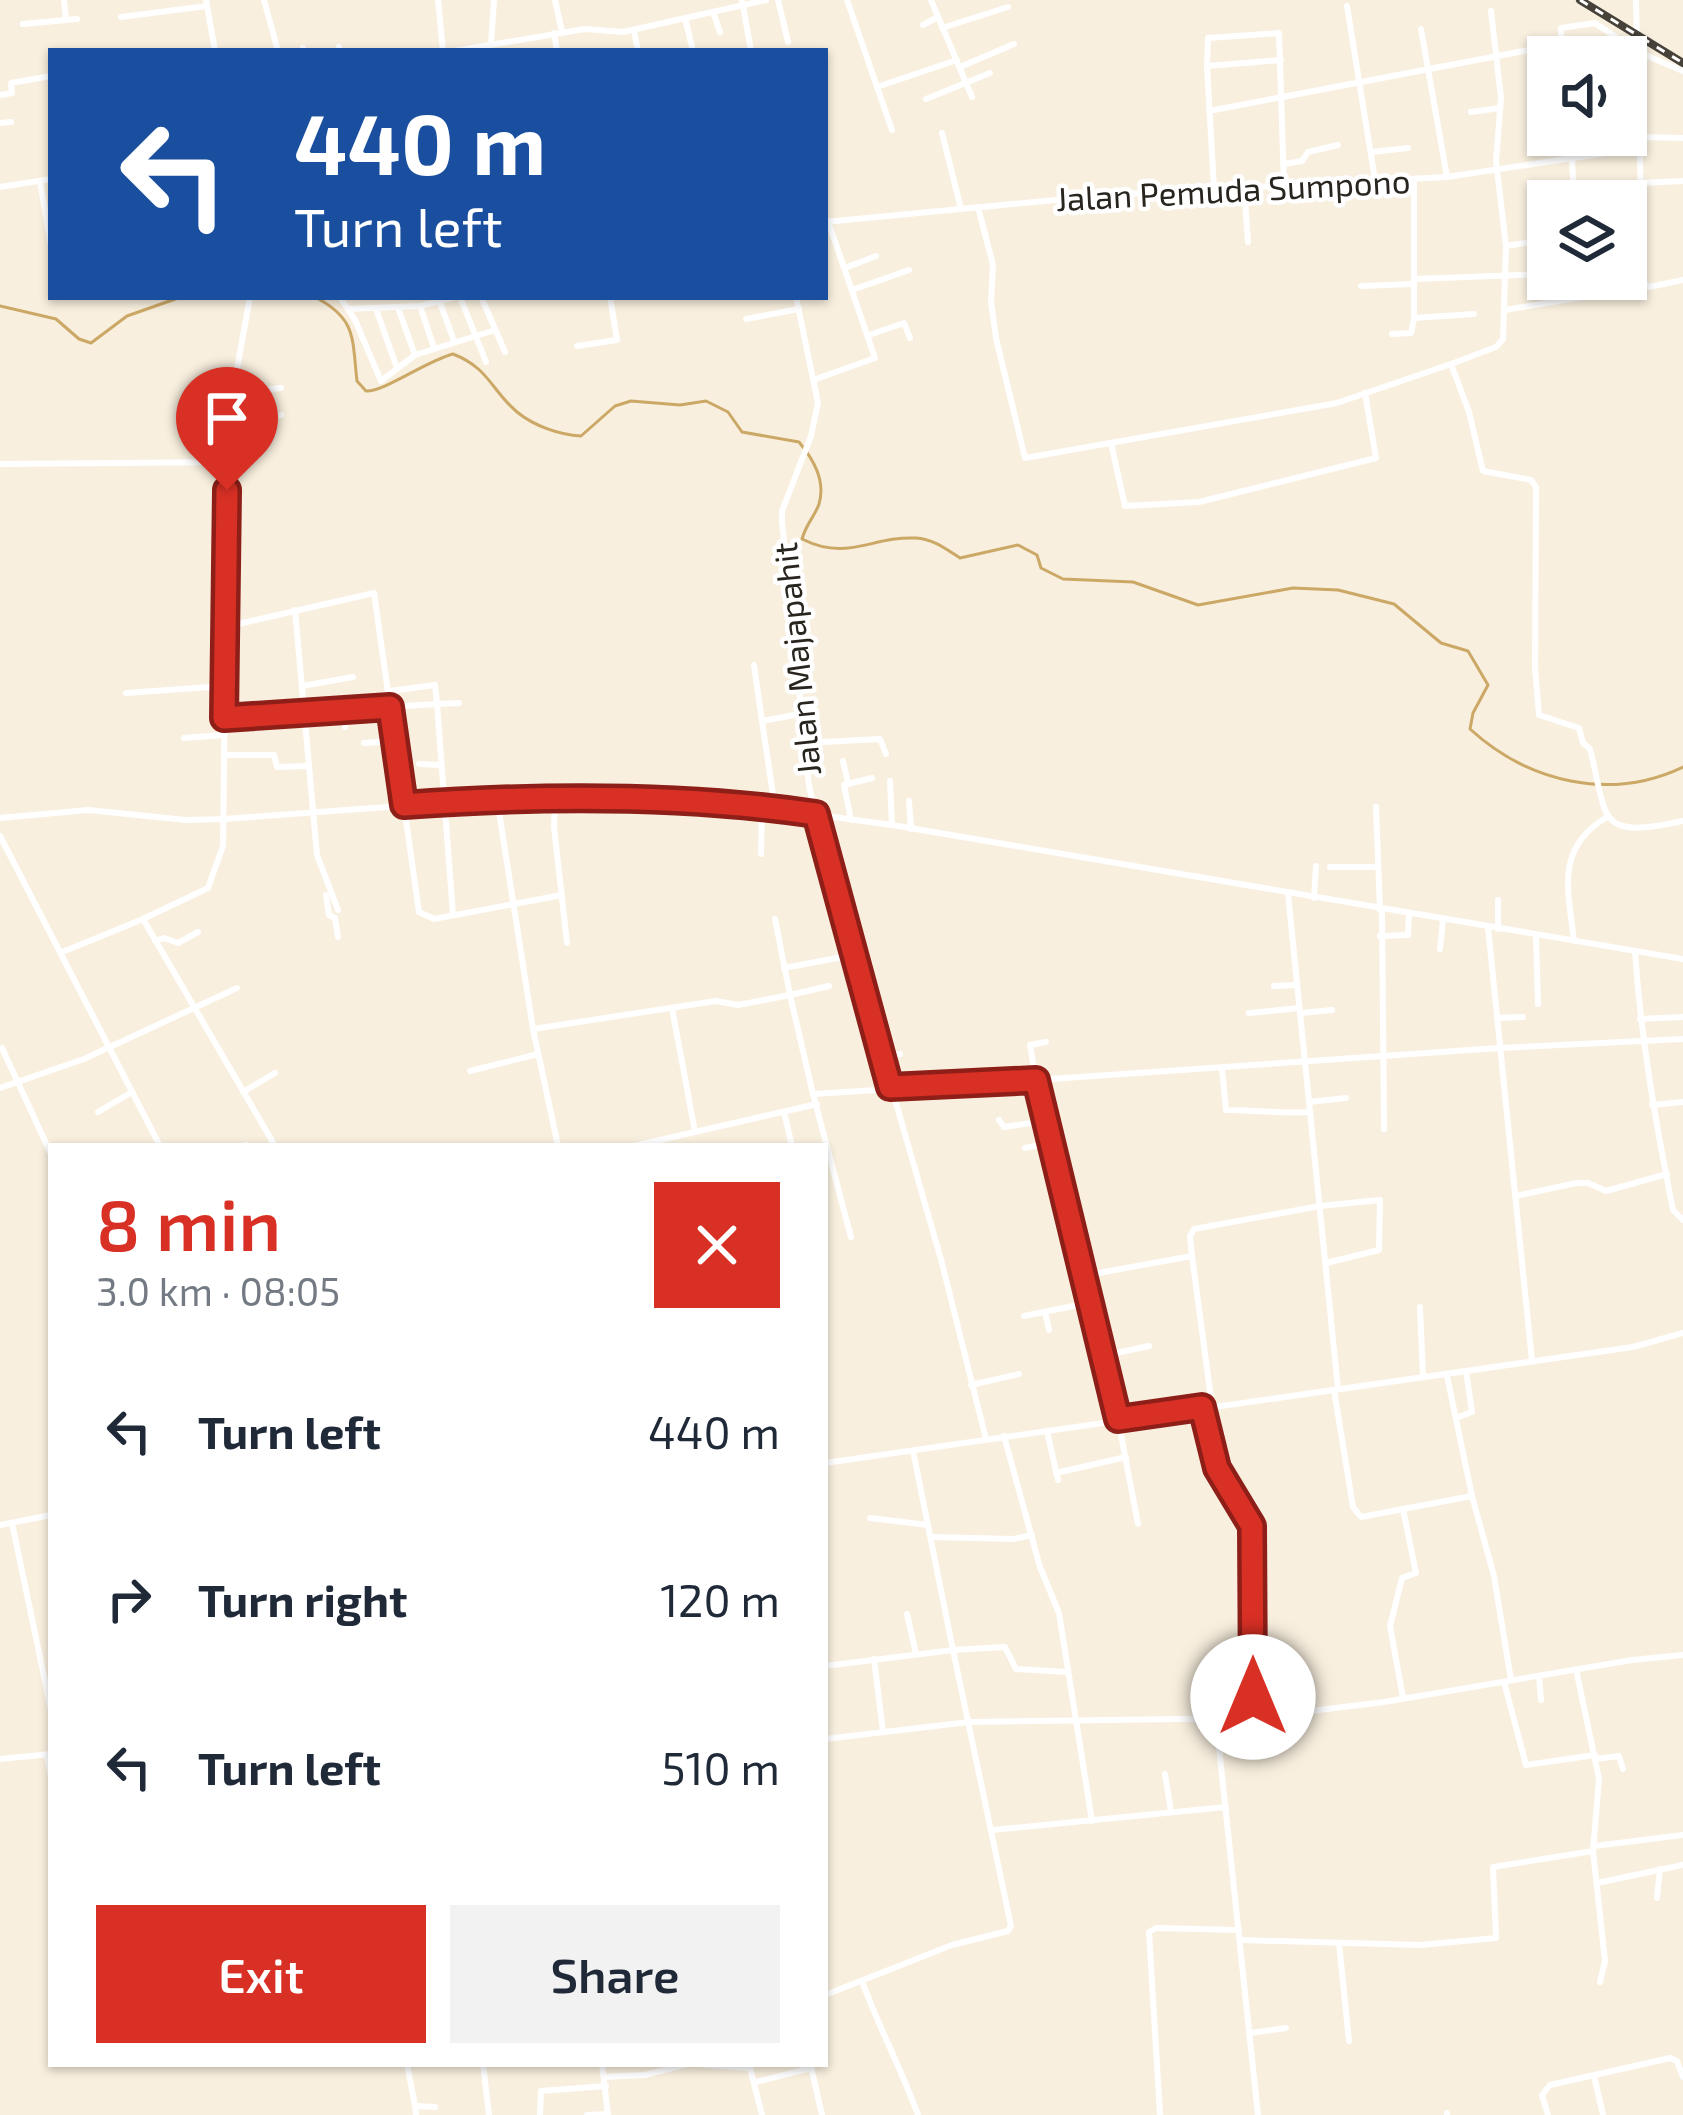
<!DOCTYPE html>
<meta charset="utf-8">
<style>
body{margin:0;font-family:"Exo 2",sans-serif;background:#f2f2f3;color:#1f2937;height:100vh;display:flex;flex-direction:column;font-size:45px;white-space:nowrap}
*{box-sizing:border-box;margin:0}
p{font-size:39px;color:#747a83}
.icon{flex:none;width:66px;height:66px;fill:none;stroke:currentColor;stroke-width:2;stroke-linecap:round;stroke-linejoin:round}
.map{position:relative;flex:1;overflow:hidden}
.panel{position:absolute;left:48px;top:1143px;width:780px;height:924px;display:flex;flex-direction:column;background:#fff;border-radius:0px;box-shadow:0 3px 9px #0004}
.panel>*{flex:none}
.top-card{position:absolute;left:48px;top:48px;width:780px;height:252px;border-radius:0px;box-shadow:0 3px 9px #0004;background:#1a4fa0;color:#fff;overflow:hidden}
.controls{position:absolute;left:1527px;top:36px;display:grid;gap:24px}
.controls a{display:grid;place-items:center;width:120px;height:120px;border-radius:0px;background:#fff;box-shadow:0 3px 9px #0004;font-size:60px}
.pin{position:absolute;display:grid;place-items:center;width:102px;height:102px;color:#fff;margin:-123px -51px;border-radius:50% 50% 50% 0;rotate:-45deg;box-shadow:0 0 12px #0007}
.pin .icon{rotate:45deg}
.me{position:absolute;width:132px;margin:-66px;rotate:0deg;stroke-linejoin:round;filter:drop-shadow(0 0 9px #0008)}
.turn{display:flex;align-items:center;gap:42px;height:252px;padding:0 48px;font-size:54px}
.turn .icon{width:156px;height:156px;stroke-width:2.5}
.turn b{display:block;font-size:84px;line-height:102px}
.round{display:grid;place-items:center;flex:none;width:126px;height:126px;border-radius:0px;background:#f2f2f3}
.head{display:flex;align-items:center;justify-content:space-between;height:204px;padding:0 48px}
h1{font-size:72px;font-weight:600;line-height:90px;color:#d93025}
.cta{display:flex;gap:24px;margin-top:auto;padding:24px 48px}
.cta a{flex:1;height:138px;border-radius:0px;background:#d93025;color:#fff;font-size:48px;font-weight:600;line-height:138px;text-align:center}
.cta a+a{background:#f2f2f3;color:#1f2937}
ul{padding:0;list-style:none}
li{display:flex;align-items:center;gap:36px;height:168px;padding:0 48px}
li div{flex:1}
li b{display:block;font-size:45px}
li em{font-style:normal}
.map>svg:first-child{display:block}
</style>
<div class="map">
<svg width="1683" height="2115" viewBox="0 0 1683 2115">
<rect width="100%" height="100%" fill="#f8efde"/>
<g fill="none" stroke-linecap="round" stroke-linejoin="round">
<g stroke="#cca866" stroke-width="3">
<path d="M315,297c42,22 37,41 42,84l9,10c18,1 60,-30 87,-37 36,14 38,36 64,58 17,14 43,23 64,24l34,-30 16,-5 49,4 26,-4 22,11 14,20 57,10c14,17 27,38 20,62 -4,12 -13,20 -17,35 46,23 69,-3 114,-1 17,1 30,11 44,20l58,-13 19,10 4,13 22,11 70,3 65,23 95,-17 45,2 56,14 47,39 27,8 20,34 -15,28 -3,16c58,53 140,73 213,38"/>
<path d="M0,306l56,13 23,20 12,4 36,-27 54,-19"/>
</g>
<g stroke="#fff" stroke-width="6">
<path d="M64,0l2,20 11,-1"/>
<path d="M206,0l9,51"/>
<path d="M264,0l14,51"/>
<path d="M438,0l5,51"/>
<path d="M555,0l7,32"/>
<path d="M742,0l9,51"/>
<path d="M778,0l10,42"/>
<path d="M847,0l45,130"/>
<path d="M931,0l41,97"/>
<path d="M1636,0l7,282 6,5 34,-7"/>
<path d="M1347,6l28,174"/>
<path d="M713,12l7,20"/>
<path d="M121,17l86,-11"/>
<path d="M685,18l8,33"/>
<path d="M23,24l43,-4"/>
<path d="M923,25l15,-8"/>
<path d="M942,28l66,-21"/>
<path d="M1421,29l26,148"/>
<path d="M634,31l4,20"/>
<path d="M554,33l3,18"/>
<path d="M491,44l3,-44"/>
<path d="M339,47l1,4"/>
<path d="M303,48l1,3"/>
<path d="M454,51l131,-22 38,3 143,-32"/>
<path d="M1562,57l-1,-29 34,-5 43,29 45,19"/>
<path d="M1207,66l1,-28 71,-5 5,152"/>
<path d="M960,67l54,-23"/>
<path d="M877,87l80,-27"/>
<path d="M0,95l12,-2 -1,-10 40,-7"/>
<path d="M926,99l64,-26"/>
<path d="M1209,111l352,-67"/>
<path d="M1471,112l29,-4"/>
<path d="M0,123l11,-1"/>
<path d="M942,133l19,76"/>
<path d="M1571,135l3,66"/>
<path d="M1639,137l44,1"/>
<path d="M1372,152l36,-4"/>
<path d="M1284,164l18,-3 6,-9 30,-7"/>
<path d="M1414,180v138l60,-4"/>
<path d="M40,181l11,65"/>
<path d="M1640,183l43,-2"/>
<path d="M0,187l51,-8"/>
<path d="M1244,187l4,55"/>
<path d="M1214,188l-7,-122 74,-6"/>
<path d="M978,207l15,58 -2,37 5,36 29,120 312,-55 114,-39 18,48 14,59 48,9 5,7 -1,181 4,47 40,13 4,15 7,6c18,70 5,91 93,72"/>
<path d="M825,222l283,-27 339,-18 192,-29"/>
<path d="M1506,246l42,-7"/>
<path d="M845,268l31,-12"/>
<path d="M1414,279l134,-5"/>
<path d="M1361,286l52,-2"/>
<path d="M852,290l57,-20"/>
<path d="M250,297l-22,122 -5,427 -15,42 -65,31 132,227"/>
<path d="M340,297l15,23 26,61 34,-26 80,-25"/>
<path d="M438,297l16,44"/>
<path d="M460,297l26,65"/>
<path d="M796,297l22,106 -7,33 -29,75v11l27,264 18,77 115,400 44,176"/>
<path d="M482,299l23,53"/>
<path d="M420,306l14,42"/>
<path d="M398,308l17,47"/>
<path d="M348,309l72,-3 35,-9"/>
<path d="M376,309l21,59"/>
<path d="M1505,310l138,-23"/>
<path d="M746,319l53,-10"/>
<path d="M1392,334l19,-1 3,-14"/>
<path d="M869,335l35,-12 6,15"/>
<path d="M577,346l40,-6 -7,-43"/>
<path d="M1451,364l45,-17 7,-8 3,-93 -10,-85 5,-63 -10,-87"/>
<path d="M816,379l59,-21 -47,-137"/>
<path d="M231,393l50,-5"/>
<path d="M228,419l53,-4"/>
<path d="M1111,443l14,63 74,-4 177,-44 -11,-65"/>
<path d="M0,464l229,-2"/>
<path d="M295,610l22,245 21,55"/>
<path d="M225,627l149,-34 45,319 15,7 128,-24"/>
<path d="M754,665l8,56"/>
<path d="M302,686l51,-9"/>
<path d="M390,691l45,-6 2,19 22,-1"/>
<path d="M126,693l98,-7"/>
<path d="M344,709l1,18"/>
<path d="M224,718l213,-14 16,211"/>
<path d="M184,738l40,-3"/>
<path d="M364,743l29,-2"/>
<path d="M805,743l75,-4 6,15"/>
<path d="M224,755h50l3,12 31,-1"/>
<path d="M843,761l5,22"/>
<path d="M419,764l21,1"/>
<path d="M890,781l2,44"/>
<path d="M497,799l36,230 183,-28 22,4 52,-10 23,99 223,-14 82,339 20,105"/>
<path d="M555,799l-1,28 13,116"/>
<path d="M909,801l2,28"/>
<path d="M1376,807l4,103"/>
<path d="M775,808l-13,-87 38,-7"/>
<path d="M0,818l88,-8 98,10 38,-1 273,-20 174,2 104,8 117,16 791,134"/>
<path d="M851,820l-7,-35 28,-7"/>
<path d="M0,836l160,310"/>
<path d="M761,854l1,-46"/>
<path d="M1330,867h47"/>
<path d="M1288,894l50,495"/>
<path d="M326,895l3,20 6,3 3,19"/>
<path d="M1314,898l2,-32"/>
<path d="M1382,911l2,218"/>
<path d="M775,919l15,76 39,-9"/>
<path d="M1488,927l44,434"/>
<path d="M1498,929v-29"/>
<path d="M1380,936l28,-1 1,-21"/>
<path d="M1536,936l2,68"/>
<path d="M155,941l9,-3 14,5 20,-11"/>
<path d="M1574,941c-6,-52 -19,-93 33,-124"/>
<path d="M1440,949l3,-29"/>
<path d="M1635,952c6,88 21,172 38,258l10,10"/>
<path d="M60,953l83,-34"/>
<path d="M784,968l69,-13"/>
<path d="M1274,986l23,-1"/>
<path d="M672,1008l23,124"/>
<path d="M1249,1013l50,-5"/>
<path d="M1300,1013l32,-3"/>
<path d="M1497,1018l26,-1"/>
<path d="M1640,1019l43,-2"/>
<path d="M533,1029l25,117"/>
<path d="M1046,1042l-16,3 6,35 463,-32 184,-9"/>
<path d="M2,1048l49,106"/>
<path d="M882,1057l18,-3"/>
<path d="M1222,1069l4,41c29,0 54,4 84,2"/>
<path d="M470,1071l68,-17"/>
<path d="M0,1088l84,-29 153,-71"/>
<path d="M243,1092l32,-19"/>
<path d="M813,1094l38,143"/>
<path d="M1309,1102l37,-4"/>
<path d="M1652,1105l31,-3"/>
<path d="M98,1112l34,-20"/>
<path d="M784,1112l8,34"/>
<path d="M999,1120l5,7 40,-6"/>
<path d="M244,1146l2,-1"/>
<path d="M634,1146l183,-42"/>
<path d="M1025,1148l24,-5"/>
<path d="M1516,1196l60,-13h12l18,8 61,-17"/>
<path d="M1192,1256l-2,-20 4,-7 126,-23 60,-6 -1,50 -53,13"/>
<path d="M1082,1276l110,-20 20,150"/>
<path d="M1420,1307l3,70"/>
<path d="M1045,1312l4,18"/>
<path d="M1024,1316l64,-13"/>
<path d="M1102,1356l47,-10"/>
<path d="M971,1385l48,-11"/>
<path d="M1334,1390l19,117 8,10 111,-21 -25,-120"/>
<path d="M1202,1407l15,60 35,59 2,190"/>
<path d="M1456,1418l16,-6 -6,-41"/>
<path d="M1047,1431l11,49"/>
<path d="M1004,1436l36,131 19,46 33,208"/>
<path d="M913,1451l40,199 52,-3 11,22 51,3"/>
<path d="M825,1463l808,-116 50,-14"/>
<path d="M1056,1473l70,-16"/>
<path d="M1472,1496l22,80 17,104"/>
<path d="M1403,1509l13,64 -14,5 -12,48 13,72"/>
<path d="M870,1518l58,7"/>
<path d="M12,1523l39,187"/>
<path d="M0,1525l51,-10"/>
<path d="M931,1537l82,2 19,-4"/>
<path d="M907,1614l9,40"/>
<path d="M874,1659l9,73"/>
<path d="M825,1666l128,-16 58,276 -3,5 -56,14 -127,50"/>
<path d="M1539,1676l2,24"/>
<path d="M1504,1682l22,83 69,-10"/>
<path d="M1216,1719l42,396"/>
<path d="M825,1739l144,-17 285,-4 130,-16 248,-42 51,-5"/>
<path d="M47,1755l4,21"/>
<path d="M0,1759l51,-5"/>
<path d="M1596,1759l23,-3 4,13"/>
<path d="M1165,1774l6,38"/>
<path d="M992,1830l234,-23"/>
<path d="M1594,1846l89,-11"/>
<path d="M1593,1851l12,110 -5,21"/>
<path d="M1597,1883l86,-18"/>
<path d="M1657,1898l3,-29"/>
<path d="M1240,1940l180,5 76,-7 -3,-71 100,-16 6,-72 -23,-110"/>
<path d="M1339,1943l10,98"/>
<path d="M862,1981c17,47 39,87 56,134"/>
<path d="M1250,2033l36,-5"/>
<path d="M407,2064l8,42"/>
<path d="M441,2064h3"/>
<path d="M483,2064l6,51"/>
<path d="M602,2064l6,51"/>
<path d="M696,2064l54,4 12,47"/>
<path d="M811,2067l11,48"/>
<path d="M1594,2076l9,39"/>
<path d="M604,2077l41,-2 43,-11"/>
<path d="M756,2082l55,-14"/>
<path d="M1447,2113v2"/>
<path d="M416,2115l-1,-9 20,1"/>
<path d="M540,2115l1,-24 65,-5"/>
<path d="M587,2115l20,-1"/>
<path d="M1160,2115l-11,-183 7,-4 83,2"/>
<path d="M1548,2115l-6,-20 8,-10 120,-27 7,3 6,16"/>
</g>
<g stroke="#464139" stroke-width="8">
<path id="rail" d="M1580,0l103,63"/>
</g>
<use href="#rail" stroke="#fff" stroke-width="3" stroke-dasharray="9" stroke-linecap="butt"/>
</g>
<g fill="none" stroke-linecap="round" stroke-linejoin="round">
<g stroke="#8d1f18" stroke-width="30">
<path id="route" d="M227,490l-3,228 166,-11 14,98c137,-10 276,-11 412,9l74,273 146,-7 82,339 84,-12 15,61 35,58 1,171"/>
</g>
<use href="#route" stroke="#d93025" stroke-width="21"/>
</g>
<g text-anchor="middle" stroke-width="9" stroke-linejoin="round" paint-order="stroke">
<g font-size="33" fill="#28241e" stroke="#fff">
<text transform="translate(1233 190) rotate(-3)" y="12">Jalan Pemuda Sumpono</text>
<text transform="translate(797 659) rotate(-96)" y="12">Jalan Majapahit</text>
</g>
</g>
</svg>
<div class="controls">
<a><svg class="icon" aria-label="sound" viewBox="0 0 24 24"><path d="M4 9h4l5-4v14l-5-4H4zM17 9q2 3 0 6"/></svg></a>
<a><svg class="icon" aria-label="layers" viewBox="0 0 24 24"><path d="M12 4l9 5-9 5-9-5zM3 14l9 5 9-5"/></svg></a>
</div>
<div class="pin" style="left:227px;top:490px;background:#d93025"><svg class="icon" aria-label="arrive" viewBox="0 0 24 24"><path d="M6 21V4h12l-3 4 3 4H6"/></svg></div>
<svg class="me" style="left:1253px;top:1697px" viewBox="-20 -20 40 40"><circle r="19" fill="#fff"/><path d="M0-13L10 11 0 6-10 11z" fill="#d93025"/></svg>
<div class="top-card">
<div class="turn"><svg class="icon" aria-label="left" viewBox="0 0 24 24"><path d="M17 20v-9H6M10 6l-5 5 5 5"/></svg><div><b>440 m</b>Turn left</div></div>
</div>
<section class="panel">
<div class="head"><div><h1>8 min</h1><p>3.0 km · 08:05</p></div><a class="round" style="background:#d93025;color:#fff"><svg class="icon" aria-label="close" viewBox="0 0 24 24"><path d="M6 6l12 12M18 6L6 18"/></svg></a></div>
<ul>
<li><svg class="icon" aria-label="left" viewBox="0 0 24 24"><path d="M17 20v-9H6M10 6l-5 5 5 5"/></svg><div><b>Turn left</b></div><em>440 m</em></li>
<li><svg class="icon" aria-label="right" viewBox="0 0 24 24"><path d="M7 20v-9h11M14 6l5 5-5 5"/></svg><div><b>Turn right</b></div><em>120 m</em></li>
<li><svg class="icon" aria-label="left" viewBox="0 0 24 24"><path d="M17 20v-9H6M10 6l-5 5 5 5"/></svg><div><b>Turn left</b></div><em>510 m</em></li>
</ul>
<div class="cta"><a>Exit</a><a>Share</a></div>
</section>
</div>
